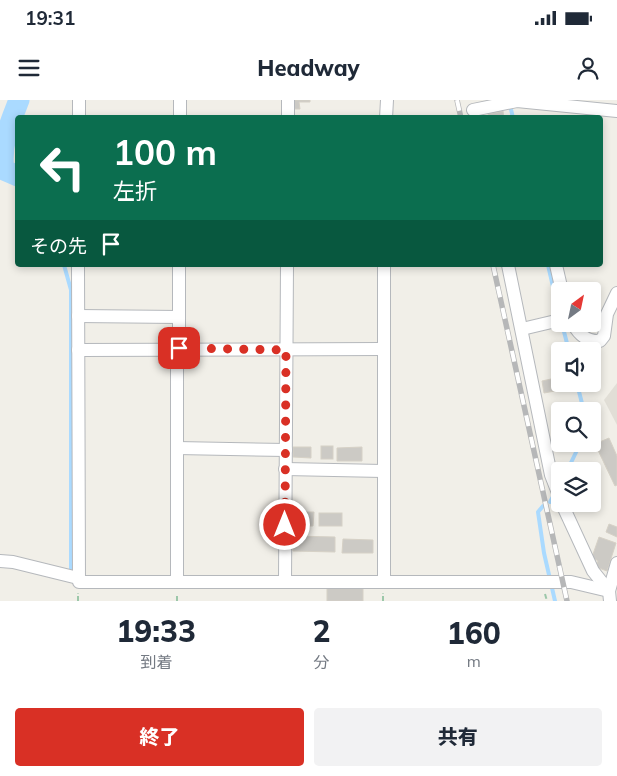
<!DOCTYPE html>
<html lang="ja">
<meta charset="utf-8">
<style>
body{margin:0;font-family:Mulish,"Noto Sans JP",sans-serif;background:#f2f2f3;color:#1f2937;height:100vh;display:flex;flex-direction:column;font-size:19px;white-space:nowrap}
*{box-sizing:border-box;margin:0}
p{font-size:16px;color:#747a83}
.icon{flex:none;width:28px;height:28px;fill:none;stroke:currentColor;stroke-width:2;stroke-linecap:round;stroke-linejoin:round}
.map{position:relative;height:501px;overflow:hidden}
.sheet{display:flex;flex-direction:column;background:#fff;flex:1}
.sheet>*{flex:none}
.banner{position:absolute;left:15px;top:15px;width:588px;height:152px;border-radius:5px;box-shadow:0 2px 8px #0003;background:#0b6e4f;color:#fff;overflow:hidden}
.needle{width:32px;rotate:33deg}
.tools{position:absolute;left:551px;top:182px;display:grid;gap:10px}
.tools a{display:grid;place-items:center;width:50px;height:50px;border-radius:5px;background:#fff;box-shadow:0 2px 8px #0003;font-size:25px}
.pin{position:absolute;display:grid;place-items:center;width:42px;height:42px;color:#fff;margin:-21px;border-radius:10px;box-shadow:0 2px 8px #0006}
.me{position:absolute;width:55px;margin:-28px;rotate:0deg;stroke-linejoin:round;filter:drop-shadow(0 0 4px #0008)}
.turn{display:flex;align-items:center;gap:18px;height:105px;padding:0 15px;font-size:22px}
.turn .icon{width:65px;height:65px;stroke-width:2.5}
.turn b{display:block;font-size:35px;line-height:42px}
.then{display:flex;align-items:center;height:48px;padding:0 15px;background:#0003;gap:10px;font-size:19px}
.eta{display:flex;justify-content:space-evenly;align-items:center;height:85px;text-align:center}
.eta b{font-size:30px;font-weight:800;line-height:35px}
.button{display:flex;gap:10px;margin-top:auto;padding:10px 15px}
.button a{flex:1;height:58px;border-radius:5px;background:#d93025;color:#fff;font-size:20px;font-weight:800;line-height:58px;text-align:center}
.button a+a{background:#f2f2f3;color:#1f2937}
.status{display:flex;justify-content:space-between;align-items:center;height:35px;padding:0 25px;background:#fff;direction:ltr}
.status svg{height:14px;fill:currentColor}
header{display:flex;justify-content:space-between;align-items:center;height:65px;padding:0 15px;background:#fff;font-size:22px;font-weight:800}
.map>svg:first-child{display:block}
</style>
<div class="status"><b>19:31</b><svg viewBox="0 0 49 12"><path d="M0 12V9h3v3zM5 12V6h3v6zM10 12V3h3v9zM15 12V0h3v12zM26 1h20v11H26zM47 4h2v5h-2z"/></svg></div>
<header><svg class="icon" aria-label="menu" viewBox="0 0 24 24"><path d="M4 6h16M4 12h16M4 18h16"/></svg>Headway<svg class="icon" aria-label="person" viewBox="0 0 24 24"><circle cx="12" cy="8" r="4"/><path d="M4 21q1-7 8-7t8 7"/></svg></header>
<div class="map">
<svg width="617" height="501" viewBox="0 0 617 501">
<rect width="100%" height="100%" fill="#f1efe8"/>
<path fill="#e1ded6" d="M617,283v42l-13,-25z"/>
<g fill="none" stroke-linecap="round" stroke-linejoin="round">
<g stroke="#aadaff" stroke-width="4">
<path d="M510,5l3,13"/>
<path d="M64,165l7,25v281"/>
<path d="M548,165l12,52"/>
<path d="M562,224l7,27"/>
<path d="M577,284l7,27"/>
<path d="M567,371l13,-27"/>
<path d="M550,402l5,-9"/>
<path d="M543,406l-5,6 6,41 11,48"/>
</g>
<path stroke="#aadaff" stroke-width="21" d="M18,76l-14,-6c-4,-25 6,-47 15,-70"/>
</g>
<g fill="#cccac5" stroke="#d6d1c6">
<path d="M293,0h17v2h-11l1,7h-7z"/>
<path d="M503,11l1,7h-15l-1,-4z"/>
<path d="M560,277v7h4l2,5 -22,4 -2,-12z"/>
<path d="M609,338l8,18v29l-2,1 -20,-42z"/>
<rect x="321" y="346" width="12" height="13"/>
<path d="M293,347h18v11l-18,-1z"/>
<path d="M362,347v14h-25v-13z"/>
<path d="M292,412h22l-1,14h-21z"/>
<rect x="319" y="413" width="23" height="13"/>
<path d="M609,424l8,3v10l-11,-5z"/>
<path d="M293,436l42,1v15l-42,-1z"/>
<path d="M599,437l17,6 -9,28 -11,-4 2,-6 -6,-4z"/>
<path d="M343,439l30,1v13h-31z"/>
<rect x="327" y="487" width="36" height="14"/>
</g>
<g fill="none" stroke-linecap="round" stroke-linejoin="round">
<g stroke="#b5b8bc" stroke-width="14">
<g id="street">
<path d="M473,10l44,-9 100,10"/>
<path d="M79,18v-18"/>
<path d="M180,18v-18"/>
<path d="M288,18v-18"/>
<path d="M386,18l1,-18"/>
<path d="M78,165l1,317h492l38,9"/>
<path d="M508,165l43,210 9,23"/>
<path d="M556,165l6,26"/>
<path d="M78,216l101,1"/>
<path d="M573,224c6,11 14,18 27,17l4,-5 3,-22 10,-21"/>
<path d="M522,229l38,-9"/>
<path d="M179,248v-83"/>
<path d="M78,250l305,-1"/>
<path d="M177,348l109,2"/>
<path d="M285,369l98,2"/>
<path d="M562,404l31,67 16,20"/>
<path d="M0,461l13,1 65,16"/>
<path d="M285,481l2,-316"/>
<path d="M384,481v-316"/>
<path d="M177,482v-234"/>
<path d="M610,501l-1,-10 8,-28"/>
</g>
</g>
<g stroke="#9cc7a9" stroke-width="2" stroke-dasharray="5 2.5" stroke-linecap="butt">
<path d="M545,494l2,7"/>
<path d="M78,501v-8"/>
<path d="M177,501v-7"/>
<path d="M383,501v-8"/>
</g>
<use href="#street" stroke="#fff" stroke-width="12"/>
<g stroke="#b6b7b8" stroke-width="5.5">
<g id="rail">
<path d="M457,0l4,18"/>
<path d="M493,165l74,336"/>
</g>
</g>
<use href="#rail" stroke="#fff" stroke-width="4" stroke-dasharray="11" stroke-linecap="butt"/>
</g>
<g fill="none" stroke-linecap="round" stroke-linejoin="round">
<path stroke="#d93025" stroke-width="9" stroke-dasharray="0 16.2" d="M179,248l107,2 -1,175"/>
</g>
</svg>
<div class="tools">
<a><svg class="needle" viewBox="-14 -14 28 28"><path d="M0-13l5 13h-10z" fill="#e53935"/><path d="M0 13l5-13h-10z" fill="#747a83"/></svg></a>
<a><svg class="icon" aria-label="sound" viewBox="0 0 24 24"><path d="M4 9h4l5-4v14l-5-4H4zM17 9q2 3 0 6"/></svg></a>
<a><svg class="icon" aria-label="search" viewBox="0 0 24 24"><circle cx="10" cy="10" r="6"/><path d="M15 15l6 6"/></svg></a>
<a><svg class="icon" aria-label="layers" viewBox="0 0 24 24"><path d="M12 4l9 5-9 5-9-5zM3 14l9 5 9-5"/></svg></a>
</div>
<div class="pin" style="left:179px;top:248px;background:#d93025"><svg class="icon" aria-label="arrive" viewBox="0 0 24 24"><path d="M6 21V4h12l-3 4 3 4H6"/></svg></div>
<svg class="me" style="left:285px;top:425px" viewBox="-20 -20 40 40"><circle r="17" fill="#d93025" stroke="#fff" stroke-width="3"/><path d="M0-11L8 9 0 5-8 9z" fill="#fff"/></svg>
<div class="banner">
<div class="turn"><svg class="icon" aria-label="left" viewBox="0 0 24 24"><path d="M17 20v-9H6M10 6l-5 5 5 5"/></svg><div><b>100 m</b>左折</div></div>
<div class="then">その先<svg class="icon" aria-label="arrive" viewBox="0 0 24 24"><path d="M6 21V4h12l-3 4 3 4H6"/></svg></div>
</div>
</div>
<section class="sheet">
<div class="eta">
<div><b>19:33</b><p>到着</p></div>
<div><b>2</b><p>分</p></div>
<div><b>160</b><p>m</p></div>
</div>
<div class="button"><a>終了</a><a>共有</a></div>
</section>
